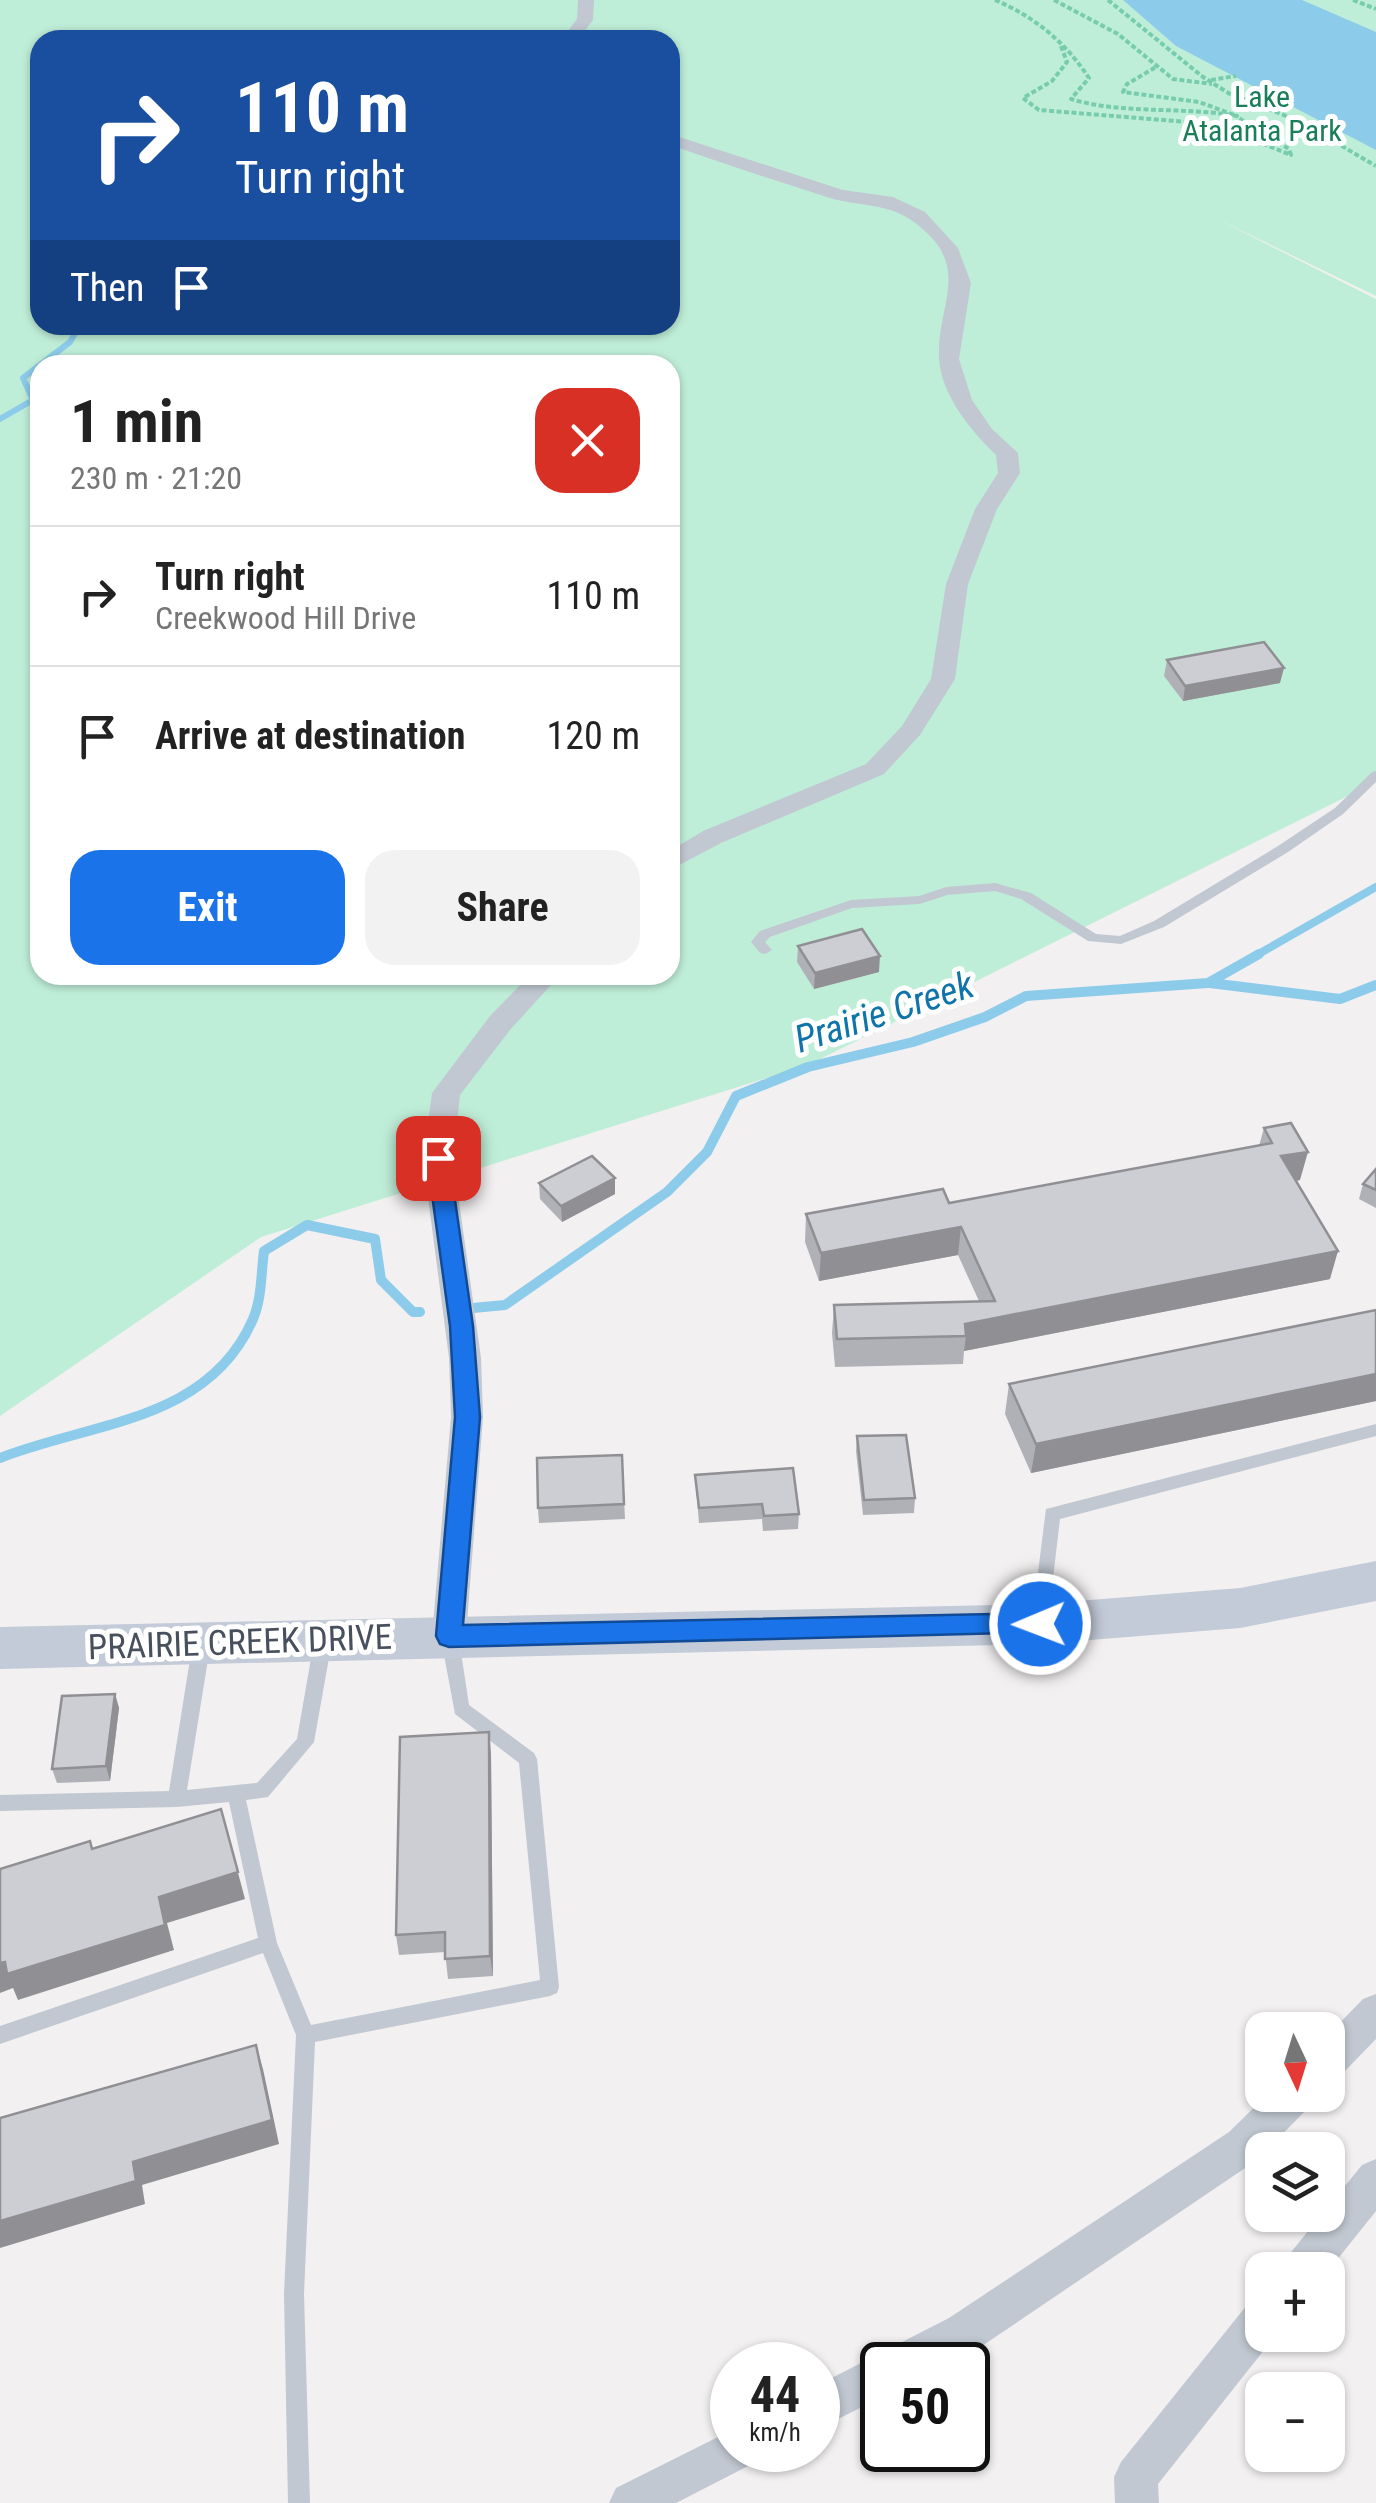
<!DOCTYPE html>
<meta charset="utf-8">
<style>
body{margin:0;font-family:"Roboto Condensed",sans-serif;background:#f2f2f2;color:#222;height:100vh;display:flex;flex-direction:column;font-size:38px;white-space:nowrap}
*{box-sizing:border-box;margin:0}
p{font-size:32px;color:#767676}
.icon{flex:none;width:55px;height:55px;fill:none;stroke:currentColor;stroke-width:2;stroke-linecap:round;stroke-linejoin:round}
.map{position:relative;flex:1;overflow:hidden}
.side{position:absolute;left:30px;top:355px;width:650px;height:630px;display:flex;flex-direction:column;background:#fff;border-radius:30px;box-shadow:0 2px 8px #0004}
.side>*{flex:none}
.banner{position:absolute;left:30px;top:30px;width:650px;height:305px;border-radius:30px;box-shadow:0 2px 8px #0004;background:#1a4fa0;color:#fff;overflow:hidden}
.needle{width:65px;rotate:176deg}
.tools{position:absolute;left:1245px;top:2012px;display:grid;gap:20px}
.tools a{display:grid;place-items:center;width:100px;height:100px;border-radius:20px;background:#fff;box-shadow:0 2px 8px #0004;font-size:50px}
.speed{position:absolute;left:710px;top:2342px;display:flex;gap:20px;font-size:50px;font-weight:700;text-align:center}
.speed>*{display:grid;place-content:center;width:130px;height:130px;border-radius:50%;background:#fff;box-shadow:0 2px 8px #0004;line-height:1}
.speed small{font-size:25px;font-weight:400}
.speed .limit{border:5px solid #111;border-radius:15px;background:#fff;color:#111}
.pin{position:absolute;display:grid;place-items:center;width:85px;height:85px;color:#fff;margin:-42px;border-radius:20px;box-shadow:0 5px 15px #0006}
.me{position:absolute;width:110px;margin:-55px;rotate:269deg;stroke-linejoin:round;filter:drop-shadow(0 0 8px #0008)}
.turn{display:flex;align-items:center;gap:35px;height:210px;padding:0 40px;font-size:45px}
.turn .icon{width:130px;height:130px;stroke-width:2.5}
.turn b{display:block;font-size:70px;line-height:85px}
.then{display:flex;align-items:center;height:95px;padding:0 40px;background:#0003;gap:20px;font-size:38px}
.round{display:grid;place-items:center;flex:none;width:105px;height:105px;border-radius:30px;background:#f2f2f2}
.headline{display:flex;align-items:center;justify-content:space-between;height:170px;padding:0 40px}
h1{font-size:60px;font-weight:700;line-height:75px}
.primary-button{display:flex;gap:20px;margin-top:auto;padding:20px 40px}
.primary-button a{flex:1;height:115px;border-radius:30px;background:#1a73e8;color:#fff;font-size:40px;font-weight:700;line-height:115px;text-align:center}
.primary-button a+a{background:#f2f2f2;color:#222}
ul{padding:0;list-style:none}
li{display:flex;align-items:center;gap:30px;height:140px;padding:0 40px;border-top:2px solid #e0e0e0}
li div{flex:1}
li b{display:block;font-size:38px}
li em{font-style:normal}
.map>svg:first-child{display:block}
</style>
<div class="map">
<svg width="1376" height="2503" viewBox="0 0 1376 2503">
<rect width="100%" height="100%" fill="#f2f0f0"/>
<path fill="#bfeed8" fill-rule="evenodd" d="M0,0h1376v296l-161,-78 161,81v483l-568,283 -547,172 -261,179zM40,40h630v285h-630zM40,365h630v610h-630z"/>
<path fill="#8dcbea" d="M1123,0h179l74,32v118l-200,-104z"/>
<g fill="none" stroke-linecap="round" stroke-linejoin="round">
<path stroke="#8dcbea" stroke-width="6" d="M0,419l33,-19 -10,-22 47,-36 10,-17"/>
<path stroke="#8dcbea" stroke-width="8" d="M1255,956l121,-69"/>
<g stroke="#8dcbea" stroke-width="10">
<path d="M1210,983l130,16 36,-14"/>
<path d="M473,1308l32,-3 162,-113 40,-40 29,-56 72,-29 105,-25 72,-25 41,-21 182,-13 51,-29"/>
<path d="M0,1458c91,-36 209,-36 253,-139 9,-21 8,-46 11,-68l43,-26 68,14 6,41 32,32h7"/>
</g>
<g stroke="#78ccae" stroke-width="4" stroke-dasharray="5 2.5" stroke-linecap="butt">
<path d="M995,0c40,17 70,42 94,78l-18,21c53,16 111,7 166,17l-38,-14 -76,-10 4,-8 29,-17"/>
<path d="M1054,0l64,34 55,45 39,5"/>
<path d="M1108,0l95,77 27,17 69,27 77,45"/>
<path d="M1353,0l23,9"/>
<path d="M1061,46l6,16 -15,19 -29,17 16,12 149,12 46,10 57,23 -2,-6 -52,-32"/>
<path d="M1211,80l25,-4"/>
</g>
<g fill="#c1c8d1" fill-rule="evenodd">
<path d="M1376,771v11l-33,32 -55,38 -124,75 -43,17 -33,-3 -67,-42 -26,-8 -48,4 -27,9 -68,4 -82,29 -5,5 7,8 -7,4 -5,-1 -9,-11 9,-11 91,-31 68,-4 27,-9 49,-4 36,10 65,41 24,2 34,-15 124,-75 57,-38 37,-36z"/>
<path d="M1376,1424v12l-316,83 -12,101 -2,5 -6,2 -6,-2 -2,-5 14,-111z"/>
<path d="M450,1632l6,2 3,5 10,66 65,48 3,6 22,228 -2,6 -7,3 -235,46 -11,252 6,209h-22l-4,-209 12,-259 -33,-82 -263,91v-18l258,-88 -29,-136 -52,5 -177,4v-16l169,-4 23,-144 3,-5 6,-2 6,2 3,5 -23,143 70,-7 40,-44 17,-98 3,-5 6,-2 6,2 3,5 -18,101 -46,55 -22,3 31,143 34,82 229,-45 -21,-217 -64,-49 -14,-75 3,-5z"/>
</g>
<g fill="#c1c8d1" fill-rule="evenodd">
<path d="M578,0h16l-1,20 -15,20h-17l16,-21z"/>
<path d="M670,134l173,56 50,7 32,15 33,36 13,35 -12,76 13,41 20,29 26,24 2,20 -23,36 -29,75 -13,95 -35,56 -36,39 -163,69 -51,27v-19l33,-20 163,-67 36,-38 29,-47 15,-95 29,-75 23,-36 -2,-18c-25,-24 -55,-60 -57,-97 -3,-54 37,-93 -28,-138 -25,-17 -54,-14 -81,-22 -54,-17 -107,-35 -160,-53z"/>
<path d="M530,975h30l-50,55 -50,65 -7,64 28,199 2,59 -17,219 -5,10 -12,4 -12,-4 -5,-10 19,-219 -2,-59 -26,-199 9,-66 58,-77z"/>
<path d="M1376,1994v45l-34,35 -14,5v-44l35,-36z"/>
<path d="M1267,2095h47l-6,13 -51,52 -278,188 -34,17h-63v32l-64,32v-44l131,-67 280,-186z"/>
<path d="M1376,2159v52l-48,60 -46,-1 6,-14 33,-41h7v-8l34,-42z"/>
<path d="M1262,2299v36h14l-118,149 1,19h-44l-1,-26 7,-15 126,-157z"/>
<path d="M732,2430v20h24l-6,15 -74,38h-67l7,-15z"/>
</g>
<path fill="#c3cad8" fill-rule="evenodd" d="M1376,1561v40l-136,27 -200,16 -1040,25v-42l1040,-23 200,-16z"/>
</g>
<g fill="#b0b1b6">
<path d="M1167,660l113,23 -97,18 -19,-25z"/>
<path d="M798,946l81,26 -65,17 -17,-27z"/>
<path d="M1264,1128l36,52 -4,1 34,98 -366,72 -1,13 -128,3 -3,-34 2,-28 145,-4 -21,-46 -139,26 -14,-39 1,-28 143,-11 310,-57z"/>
<path d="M1376,1169v39l-17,-9 4,-15z"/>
<path d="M615,1178v16l-53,28 -22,-23 -1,-16z"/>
<path d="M1376,1310v91l-345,72 -26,-59 4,-30z"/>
<path d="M857,1436l58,62 -1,15 -51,2 -7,-64z"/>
<path d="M622,1455l3,64 -86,4 -1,-15z"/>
<path d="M695,1475l104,39 -1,15 -35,2 -1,-12 -63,4z"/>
<path d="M115,1694l4,14 -9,73 -53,2 -5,-14z"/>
<path d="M491,1754l2,222 -45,3 -3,-27 -46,3 -3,-20z"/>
</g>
<g fill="#909094">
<path d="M1284,668l-4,15 -97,18 2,-15z"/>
<path d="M880,956l-1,16 -65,17 1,-16z"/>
<path d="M1308,1152l-8,28 -26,5 7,-29z"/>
<path d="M615,1178v16l-53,28 -1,-16z"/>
<path d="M961,1227l-3,28 -139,26 2,-28z"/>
<path d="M1338,1251l-8,28 -366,72 2,-15 -1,-12z"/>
<path d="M1376,1374v27l-345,72 5,-29z"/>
<path d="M115,1694l4,14 -9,73 -4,-15z"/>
<path d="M489,1732l2,22 2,222 -3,-20z"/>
<path d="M221,1809l24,90 -78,24 7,27 -156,50 -5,-12 -13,5v-30l159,-66z"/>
<path d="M256,2045l7,24 16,75 -137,41 3,19 -145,44v-27z"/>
</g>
<g fill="#cdced4" stroke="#909094" stroke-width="2.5">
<path d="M1264,642l20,26 -99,18 -18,-26z"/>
<path d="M862,929l18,27 -65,17 -17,-27z"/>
<path d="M1291,1123l17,29 -27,4 57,95 -373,73 1,12 -129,3 -3,-34 161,-4 -34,-74 -140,26 -15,-39 137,-25 6,14 323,-60 -8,-15z"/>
<path d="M592,1156l23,22 -54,28 -22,-23z"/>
<path d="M1376,1169v21l-13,-6z"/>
<path d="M1376,1310v64l-340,70 -27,-60z"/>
<path d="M906,1435l9,63 -51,2 -7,-64z"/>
<path d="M622,1455l2,49 -86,4 -1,-50z"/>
<path d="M793,1468l6,46 -35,2 -2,-12 -63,4 -4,-33z"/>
<path d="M115,1694l-9,72 -54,3 10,-73z"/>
<path d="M489,1732l1,224 -45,3v-27l-49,3 4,-198z"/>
<path d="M221,1809l17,63 -79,25 6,28 -158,49 -2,-12 -5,1v-94l90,-28 2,8z"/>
<path d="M256,2045l16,75 -139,42 3,19 -136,40v-103z"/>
</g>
<path fill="#1a73e8" stroke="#114b97" stroke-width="2.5" d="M438,1151l11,7 24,168 7,91 -17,208 577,-12 9,4 4,7 -4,8 -600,15 -9,-3 -4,-8 19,-219 -5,-91 -23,-168z"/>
<g text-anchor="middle" stroke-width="10" stroke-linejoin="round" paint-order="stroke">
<g font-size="30" fill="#197e59" stroke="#fff">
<text x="1262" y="107">Lake<tspan x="1262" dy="34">Atalanta Park</tspan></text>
</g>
<g font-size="35" fill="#48505d" stroke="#fff">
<text transform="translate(240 1642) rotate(-2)" y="12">PRAIRIE CREEK DRIVE</text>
</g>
<g font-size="38" font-style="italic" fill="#0f74a9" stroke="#fff">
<text transform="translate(884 1012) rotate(-18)" y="13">Prairie Creek</text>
</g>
</g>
</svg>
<div class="tools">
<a><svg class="needle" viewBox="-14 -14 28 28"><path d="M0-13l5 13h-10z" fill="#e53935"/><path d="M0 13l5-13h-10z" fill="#767676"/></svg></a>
<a><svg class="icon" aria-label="layers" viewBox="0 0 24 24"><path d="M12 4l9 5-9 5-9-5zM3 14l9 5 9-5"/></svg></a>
<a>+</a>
<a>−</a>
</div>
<div class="speed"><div>44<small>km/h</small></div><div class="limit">50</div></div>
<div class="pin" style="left:438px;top:1158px;background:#d93025"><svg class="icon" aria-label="arrive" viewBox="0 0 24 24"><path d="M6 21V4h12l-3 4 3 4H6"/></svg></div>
<svg class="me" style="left:1040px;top:1624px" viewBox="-20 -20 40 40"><circle r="17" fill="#1a73e8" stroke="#fff" stroke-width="3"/><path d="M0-11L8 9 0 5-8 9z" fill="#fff"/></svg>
<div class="banner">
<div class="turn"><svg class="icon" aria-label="right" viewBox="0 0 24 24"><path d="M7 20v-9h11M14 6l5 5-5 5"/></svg><div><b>110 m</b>Turn right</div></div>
<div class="then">Then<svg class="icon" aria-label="arrive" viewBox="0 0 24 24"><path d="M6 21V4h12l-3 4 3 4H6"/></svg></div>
</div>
<section class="side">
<div class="headline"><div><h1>1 min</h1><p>230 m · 21:20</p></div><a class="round" style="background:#d93025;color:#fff"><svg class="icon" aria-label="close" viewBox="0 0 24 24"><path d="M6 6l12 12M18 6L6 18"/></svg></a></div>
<ul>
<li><svg class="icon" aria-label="right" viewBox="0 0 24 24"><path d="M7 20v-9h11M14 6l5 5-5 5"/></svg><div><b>Turn right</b><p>Creekwood Hill Drive</p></div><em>110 m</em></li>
<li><svg class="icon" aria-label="arrive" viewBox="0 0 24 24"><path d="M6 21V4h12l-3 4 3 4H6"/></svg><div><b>Arrive at destination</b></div><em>120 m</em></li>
</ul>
<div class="primary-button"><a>Exit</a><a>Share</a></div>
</section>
</div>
